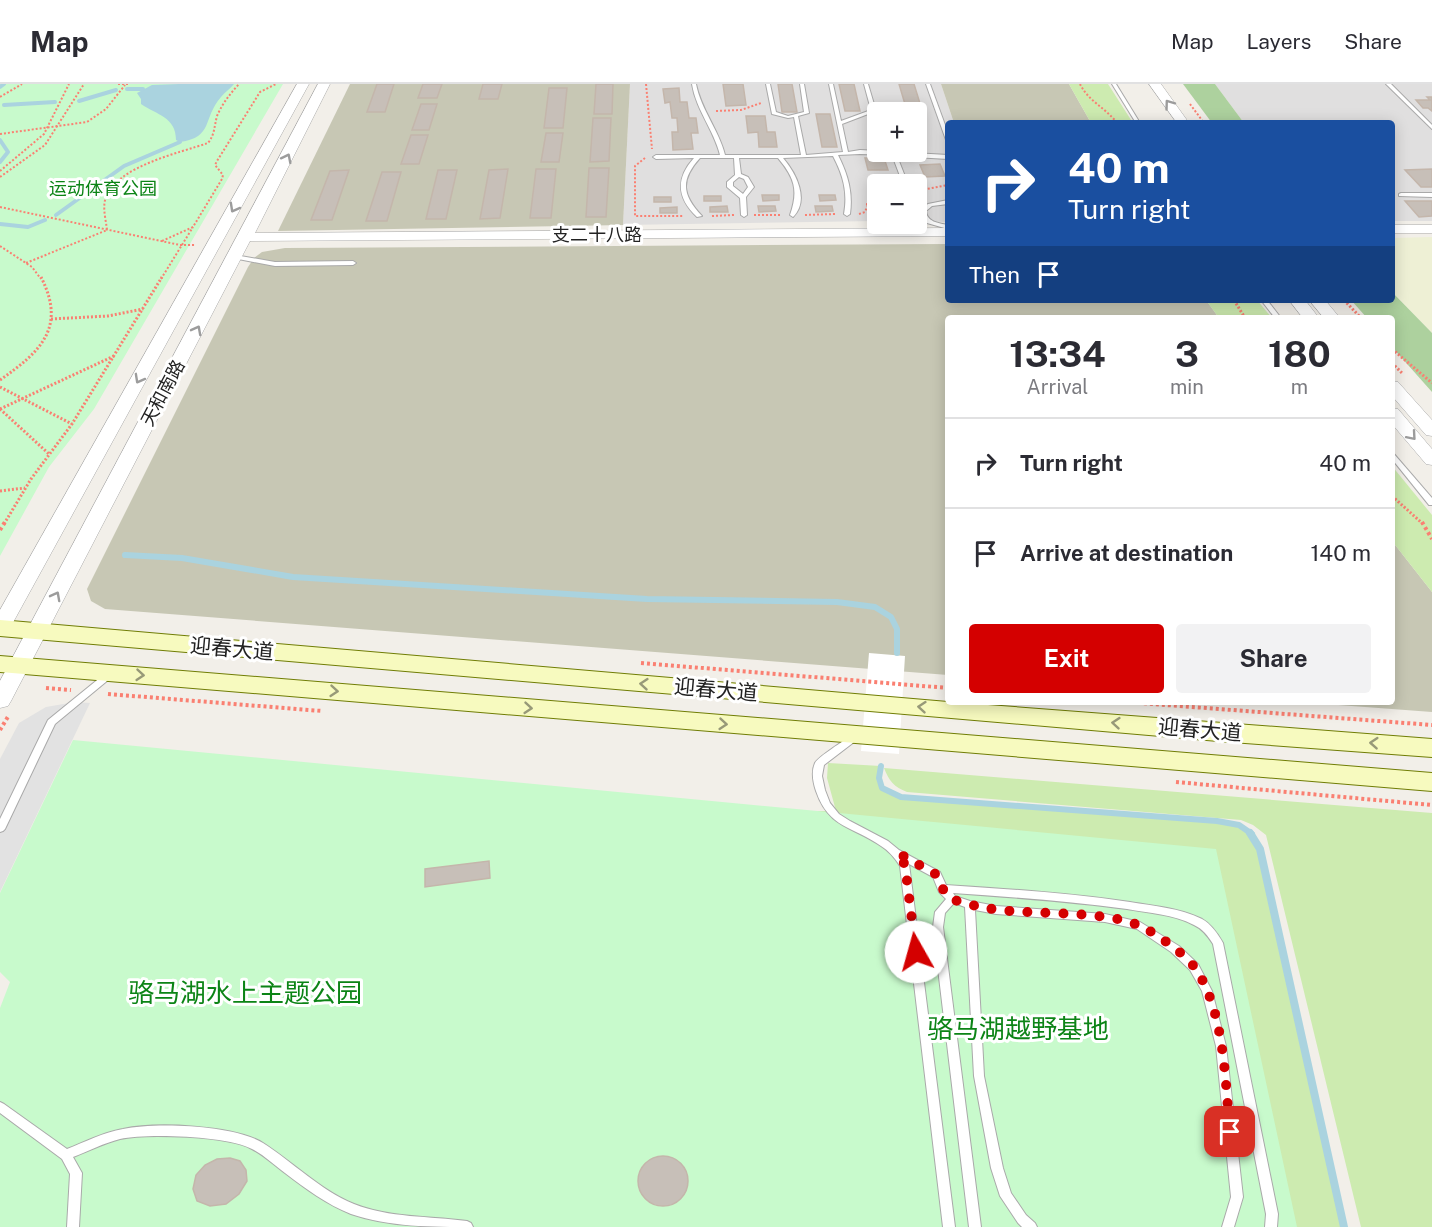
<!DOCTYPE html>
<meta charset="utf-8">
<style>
body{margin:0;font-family:"Public Sans","Noto Sans SC",sans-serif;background:#f2f2f3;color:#2b2b33;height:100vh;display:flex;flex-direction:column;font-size:22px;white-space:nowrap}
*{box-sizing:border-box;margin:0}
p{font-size:20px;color:#7c7c81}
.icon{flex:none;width:33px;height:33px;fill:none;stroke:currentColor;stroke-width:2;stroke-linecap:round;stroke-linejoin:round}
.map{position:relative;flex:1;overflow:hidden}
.sheet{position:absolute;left:945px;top:231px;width:450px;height:390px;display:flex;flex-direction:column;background:#fff;border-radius:6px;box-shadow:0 3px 15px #0003}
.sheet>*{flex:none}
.hud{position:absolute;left:945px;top:36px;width:450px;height:183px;border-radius:6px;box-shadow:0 3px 15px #0003;background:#1a4fa0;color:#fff;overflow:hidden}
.tools{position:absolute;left:867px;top:18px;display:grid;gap:12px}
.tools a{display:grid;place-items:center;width:60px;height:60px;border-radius:6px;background:#fff;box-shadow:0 3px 15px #0003;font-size:30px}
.pin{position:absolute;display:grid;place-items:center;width:51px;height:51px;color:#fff;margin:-26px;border-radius:12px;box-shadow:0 3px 9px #0006}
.me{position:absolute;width:66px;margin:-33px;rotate:353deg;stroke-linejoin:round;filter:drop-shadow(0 0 4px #0008)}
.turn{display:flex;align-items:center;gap:21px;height:126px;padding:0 24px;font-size:27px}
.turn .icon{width:78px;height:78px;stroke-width:2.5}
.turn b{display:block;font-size:42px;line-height:51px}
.then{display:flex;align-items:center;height:57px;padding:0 24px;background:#0003;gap:12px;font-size:22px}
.eta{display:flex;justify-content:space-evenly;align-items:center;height:102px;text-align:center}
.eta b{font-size:36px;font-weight:700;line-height:42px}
.button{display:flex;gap:12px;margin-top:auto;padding:12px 24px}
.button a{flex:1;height:69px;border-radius:6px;background:#d40000;color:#fff;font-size:24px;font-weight:700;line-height:69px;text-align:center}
.button a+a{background:#f2f2f3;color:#2b2b33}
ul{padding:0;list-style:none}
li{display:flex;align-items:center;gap:18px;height:90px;padding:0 24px;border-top:2px solid #e1e1e2}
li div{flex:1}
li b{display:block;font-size:22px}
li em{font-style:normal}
header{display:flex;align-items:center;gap:36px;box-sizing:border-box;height:84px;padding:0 30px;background:#fff;border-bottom:2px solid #e1e1e2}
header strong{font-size:28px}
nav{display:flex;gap:33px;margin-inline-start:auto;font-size:21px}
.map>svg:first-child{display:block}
</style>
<header>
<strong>Map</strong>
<nav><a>Map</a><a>Layers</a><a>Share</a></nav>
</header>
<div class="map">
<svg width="1432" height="1143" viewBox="0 0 1432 1143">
<rect width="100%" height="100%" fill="#f2efe9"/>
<g fill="#e0dfdf" fill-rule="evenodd">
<path d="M630,0h311l13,39h-6v99l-31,-1 -1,-37h-38l-1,37 -254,4zM878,28h38v40h-38z"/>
<path d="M1215,0h217v137h-40v-98h-148z"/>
</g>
<g fill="#c7c7b4">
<path d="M350,0h280l-7,141 -345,6z"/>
<path d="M941,0h128l22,39h-137z"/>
<path d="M948,160v56h258l13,18h-271v357l-843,-66 -14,-8 -4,-12 161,-322 6,-9 8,-6 23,-4z"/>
<path d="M1392,457l40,51v120l-134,-10h94z"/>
</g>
<path fill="#eef0d5" d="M1432,153v96l-40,-41v-54z"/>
<g fill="#cdebb0">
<path d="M1069,0h39l25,39h-42z"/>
<path d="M1206,216h51l15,18h-53z"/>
<path d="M1392,382l40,49v77l-40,-51z"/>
<path d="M828,679l53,3 -2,12 3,10 19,9 316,24c24,4 33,4 43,28l84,378h-407l-98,-395 -25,-21h22l-9,-33z"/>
<path d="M884,684l548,45v414h-71l-95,-392 -13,-10 -12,-5 -334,-28c-13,-5 -18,-11 -23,-24z"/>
</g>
<g fill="#add19e">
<path d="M1183,0h32l29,39h-32z"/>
<path d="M1392,208l40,41v59l-40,-45v-29h-25l-16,-18h41z"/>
</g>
<g fill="#c8facc">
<path d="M0,0h283l-189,325 -45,58 -49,89z"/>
<path d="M73,656l1143,109 81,378h-1297v-219l10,-26 -10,-10v-79z"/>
</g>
<path fill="#e2e2e2" d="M75,618l15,1 -90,189v-133l19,-36 27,-16z"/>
<path fill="#aad3df" d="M179,0h55c-4,5 -9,8 -13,13 -19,22 -7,40 -41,45l-4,-2c0,-23 -19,-25 -35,-36v-5l-4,-6 15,-8z"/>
<path fill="#fff" d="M869,569l36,3 -6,98 -38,-3z"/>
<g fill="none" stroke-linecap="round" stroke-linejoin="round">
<g stroke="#aad3df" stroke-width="4">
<path d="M0,3l4,-3"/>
<path d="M127,5h16"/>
<path d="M79,17l37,-11"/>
<path d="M4,21l51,-3"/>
<path d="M0,56l8,12 -8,10"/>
<path d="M56,131l68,-49 56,-24"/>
<path d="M0,140l28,3 17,-7"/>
</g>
<g stroke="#aad3df" stroke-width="6">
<path d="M125,471l57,3 111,19 354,22 190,3 38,5 16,10 6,12v24"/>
<path d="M881,682l-2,12 3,10 19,9 316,24 22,4 13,9"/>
</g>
<path stroke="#aad3df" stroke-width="8" d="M1250,749l10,16 84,378"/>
</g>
<g fill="#c7bfb8" stroke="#c4b6ab" stroke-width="1.5">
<path d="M377,0h17l-9,28h-18z"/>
<path d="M423,0h19l-5,14h-19z"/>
<path d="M483,0h19l-4,15h-19z"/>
<path d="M596,0h17l-1,30h-18z"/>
<path d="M723,0h20l3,21 -20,1z"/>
<path d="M778,0h14l5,28h-15z"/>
<path d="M839,0h15l6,27h-15z"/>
<path d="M899,0h15l8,26 -15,1z"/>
<path d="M549,4h18l-4,40h-19z"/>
<path d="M679,4l1,14h7l2,16h7l2,15h-7l2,16 -20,1 -1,-18h6l-1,-14h-5l-2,-16 -5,1 -2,-14z"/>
<path d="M1427,13h5v14l-4,-3h-5l-7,-8h14z"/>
<path d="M421,20h16l-8,26h-17z"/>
<path d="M816,30h14l7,33h-15z"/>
<path d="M746,32h19l2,16h8l2,15h-18l-1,-15 -10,1z"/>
<path d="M593,34h18l-2,43 -19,1z"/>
<path d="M546,49h17l-4,29h-18z"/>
<path d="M411,51h17l-9,29h-18z"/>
<path d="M865,74h19l4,12h-20z"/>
<path d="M940,80l5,12 -20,1 -5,-12z"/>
<path d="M589,84h20l-3,49h-20z"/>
<path d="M508,85l-8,49 -20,1 9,-49z"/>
<path d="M536,85h20l-5,49h-21z"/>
<path d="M1432,85v18h-11l-16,-17z"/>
<path d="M349,86l-17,50h-21l19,-49z"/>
<path d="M438,86h19l-11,49h-20z"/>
<path d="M382,88h19l-14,49h-21z"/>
<path d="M870,92h20l2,8h-14v5h-5z"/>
<path d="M762,111h17v5l-16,1z"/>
<path d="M819,111h16l1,5 -16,1z"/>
<rect x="704" y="112" width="17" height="5"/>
<rect x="654" y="113" width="17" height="5"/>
<path d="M1405,117h27v15l-13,1z"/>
<path d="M727,122l1,6h-18v-5z"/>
<path d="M758,122h17l1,5 -17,1z"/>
<path d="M815,122h17l1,5 -17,1z"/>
<path d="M677,123v6h-17v-5z"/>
<path d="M489,777l1,17 -65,9v-18z"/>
<circle cx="663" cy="1097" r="25"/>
<path d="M230,1074l10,3 6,9 1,11 -8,13 -13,10 -16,2 -13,-5 -4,-12 3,-14 9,-10 12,-6z"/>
</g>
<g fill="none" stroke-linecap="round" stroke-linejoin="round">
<g stroke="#a9a9a9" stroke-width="2">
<g id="service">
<path d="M692,0h4c5,26 23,46 29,71h76l-7,-38 -6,1 -16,-4 -6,-30h4l6,28 12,4 16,-4 -4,-28h4l5,29 -11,3 8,39 37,-3 -14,-68h4l8,37 30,-11 -7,-26h4l8,27 -34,13 6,28 12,-2 88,5v4l-51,-3 11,28h-5l-11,-29 -32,-1 -22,1c10,20 15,37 12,59l-3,2 -3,-2c4,-22 -1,-39 -11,-58l-50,2c13,15 27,42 10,59l-3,-2c9,-25 4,-38 -12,-57h-39l2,16 7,3 6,10 -8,10 1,18 -3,2 -3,-2 -1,-17 -13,-11v-5l8,-7 -1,-17h-34c-20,22 -18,37 2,58l-5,1c-20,-19 -22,-38 -3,-59l-38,1 -3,-2 3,-2h64c-6,-25 -24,-45 -28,-71zM739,93l5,2 4,8 -5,7 -10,-8v-4z"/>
<path d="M926,0h4l18,49v8l-2,-1z"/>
<path d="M1112,0h4l24,39h-4z"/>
<path d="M1386,0h5l41,41v4z"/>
<path d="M1401,109h31v4l-33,-1v-2z"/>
<path d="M948,116v4l-16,2 -6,5c1,11 12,12 22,14v4l-21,-6 -7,-9 1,-5 7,-5z"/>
<path d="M235,171l40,7 78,-1 3,2 -3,2 -78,1 -42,-8v-2z"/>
<path d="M1261,216h6l14,18h-6z"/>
<path d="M1392,369l2,1 38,44v7h-3l-37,-46z"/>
<path d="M110,587l3,1 1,2 -1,2 -58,48 -50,105 -2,2 -3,1v-13l48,-99 59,-48z"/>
<path d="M855,650l3,1 1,2 -1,2 -34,26 -2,11 3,14 5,13 9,11 11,7 38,20 11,9 41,22 6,13c61,4 123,8 184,17 24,4 50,6 72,17 9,5 16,15 21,24l55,271 -1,13h-12l1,-13 -53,-270c-5,-8 -10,-15 -19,-19 -21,-11 -45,-12 -67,-16 -58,-8 -116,-12 -174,-16l2,3 15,5 26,5 109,8 35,8 39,24 19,18 14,27 14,55 17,151 -9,30h-12l9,-30 -15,-151 -14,-55 -12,-21 -19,-18 -34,-23 -32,-7 -109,-8 -21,-4 9,166 19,92 8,25 15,22 9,8 2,4h-15l-4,-4 -18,-27 -9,-28 -17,-92 -9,-169 -11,-4 -9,10 -2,14 38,300h-12l-36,-300 2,-15 11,-13 -7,-7 -6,-15 -24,-13 46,363h-12l-43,-361c-5,-8 -11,-15 -19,-20 -28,-20 -52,-17 -65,-55 -3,-9 -5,-19 -1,-28 4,-7 29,-22 37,-28z"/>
<path d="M0,1018l4,2 63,45c18,-7 37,-17 56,-20 33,-7 111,-4 140,14 31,20 57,47 91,61 35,14 76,12 113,17l4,2 2,4c-41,0 -84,0 -122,-13 -25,-10 -45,-25 -66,-41 -11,-8 -21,-18 -33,-24 -24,-13 -105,-16 -132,-10 -16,4 -31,12 -47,18l9,16 -3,54h-12l3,-53 -8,-15 -62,-46z"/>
</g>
</g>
<g stroke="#a9a9a9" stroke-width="1">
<g id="tertiary">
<path d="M297,0h12l-299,544 -3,5 -7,2v-25z"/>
<path d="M318,0h12l-75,149 693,-5v8l-698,5 -239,460 -3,5 -8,2v-27z"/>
<path d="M1149,0h12l28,39h-12z"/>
<rect x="1392" y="141" width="40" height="8"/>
<path d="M1289,216h16l14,18h-16z"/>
<path d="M1309,216h16l15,18h-16z"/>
<path d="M1392,297l6,1 34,38v16l-6,-1 -34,-39z"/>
<path d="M1392,324l6,1 34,40v16l-6,-1 -34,-40z"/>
</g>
</g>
<g stroke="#707d05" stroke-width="2">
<g id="secondary">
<path d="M0,536l948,82 484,37v18l-214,-16 -1218,-105z"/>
<path d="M0,572l1432,117v18l-1432,-119z"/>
</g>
</g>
<g stroke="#fa8072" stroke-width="2" stroke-dasharray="2 2" stroke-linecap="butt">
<path d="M118,0h12"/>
<path d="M646,0l6,65"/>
<path d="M1080,0c8,17 26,24 37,39"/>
<path d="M0,13l22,-13"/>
<path d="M1190,20l14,19"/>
<path d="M716,27l25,-1 20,-7"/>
<path d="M0,50l87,-12 19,-13 19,-24"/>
<path d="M645,74l-10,8v50h48"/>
<path d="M0,87l44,-37 25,-50"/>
<path d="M0,93l45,-32 39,-61"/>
<path d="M916,107l32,-6"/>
<path d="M866,120l12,1"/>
<path d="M0,123l180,38h16"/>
<path d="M859,130l6,-2 4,-10 9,-3"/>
<path d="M754,131h28"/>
<path d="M805,131l31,-1"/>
<path d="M712,132l22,-1"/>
<path d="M162,157l31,-14 29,-48 1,-4 -8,-10 2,-4 43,-69 16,-8"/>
<path d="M0,162l32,21 9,12"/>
<path d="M26,179l81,-33c-1,-10 -5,-23 -1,-33 12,-31 73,-44 102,-54 7,-9 6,-16 9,-27 5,-12 13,-22 22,-32"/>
<path d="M161,195l32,-52"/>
</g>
<g stroke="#fa8072" stroke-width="3" stroke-dasharray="2 2" stroke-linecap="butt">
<path d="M1234,216l11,18"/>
<path d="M1344,216l17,18"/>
<path d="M51,235l57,-3 35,-7"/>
<path d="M1392,265l40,34"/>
<path d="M1392,279l10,10"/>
<path d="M0,296c40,-28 67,-52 41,-103"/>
<path d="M0,303l72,37"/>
<path d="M0,325l114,-53"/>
<path d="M0,325l49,45"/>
<path d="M0,407l25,-3"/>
<path d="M1392,412l31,28"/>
<path d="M4,440l27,-45 41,-55 90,-147"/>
</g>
<g stroke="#fa8072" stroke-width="4" stroke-dasharray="3 3" stroke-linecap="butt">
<path d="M1422,438l10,17"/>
<path d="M0,446l5,-8"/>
<path d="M641,579l307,25"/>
<path d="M46,604l25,2"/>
<path d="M108,610l214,17"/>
<path d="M1126,618l306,23"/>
<path d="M0,646l9,-15"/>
<path d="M1176,698l256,23"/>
</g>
<use href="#service" fill="#fff" fill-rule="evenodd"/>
<use href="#tertiary" fill="#fff" fill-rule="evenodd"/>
<use href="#secondary" fill="#f7fabf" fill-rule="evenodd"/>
</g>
<defs><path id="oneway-chevron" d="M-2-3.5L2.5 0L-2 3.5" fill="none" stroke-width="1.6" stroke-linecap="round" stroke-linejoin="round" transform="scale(1.5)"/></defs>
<g stroke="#9c9c9c">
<use href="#oneway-chevron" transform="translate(1169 20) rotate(-126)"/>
<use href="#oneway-chevron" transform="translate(287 74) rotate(-63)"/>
<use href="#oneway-chevron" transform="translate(234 124) rotate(119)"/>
<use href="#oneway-chevron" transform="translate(197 246) rotate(-62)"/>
<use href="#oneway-chevron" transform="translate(139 295) rotate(119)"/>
<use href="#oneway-chevron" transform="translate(1412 352) rotate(49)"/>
<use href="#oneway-chevron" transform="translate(56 512) rotate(-62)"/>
</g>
<g stroke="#979978">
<use href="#oneway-chevron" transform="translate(140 591) rotate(5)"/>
<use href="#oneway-chevron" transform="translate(644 600) rotate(-175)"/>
<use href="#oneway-chevron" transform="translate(334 607) rotate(5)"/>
<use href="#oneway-chevron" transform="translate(922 623) rotate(-175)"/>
<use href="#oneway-chevron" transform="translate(528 624) rotate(5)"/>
<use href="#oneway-chevron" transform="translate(1116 639) rotate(-175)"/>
<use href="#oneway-chevron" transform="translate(723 640) rotate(5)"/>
<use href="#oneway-chevron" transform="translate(1374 659) rotate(-176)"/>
</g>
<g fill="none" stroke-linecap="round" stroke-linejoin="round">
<path stroke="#d40000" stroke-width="10" stroke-dasharray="0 18" d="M916,868l-11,-87 -7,-12 39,22c3,9 6,17 14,23 8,5 21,7 30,9 47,10 118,1 159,19 16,7 45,28 55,42 30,43 30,114 35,164"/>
</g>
<g text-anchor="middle" stroke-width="6" stroke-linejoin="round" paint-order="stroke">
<g font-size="18" fill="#0c8416" stroke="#fff">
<text x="103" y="111">运动体育公园</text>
</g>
<g font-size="18" fill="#222" stroke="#fff">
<text x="597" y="157">支二十八路</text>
<text transform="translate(163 309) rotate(-62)" y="6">天和南路</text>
</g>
<g font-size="21" fill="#222" stroke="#fff">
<text transform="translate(232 565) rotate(5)" y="7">迎春大道</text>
<text transform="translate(716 606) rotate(5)" y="7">迎春大道</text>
<text transform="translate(1200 646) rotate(5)" y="7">迎春大道</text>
</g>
<g font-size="26" fill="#0c8416" stroke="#fff">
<text x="245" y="918">骆马湖水上主题公园</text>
<text x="1018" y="954">骆马湖越野基地</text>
</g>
</g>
</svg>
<div class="tools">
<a>+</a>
<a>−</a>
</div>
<div class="pin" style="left:1230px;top:1048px;background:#d93025"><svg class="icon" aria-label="arrive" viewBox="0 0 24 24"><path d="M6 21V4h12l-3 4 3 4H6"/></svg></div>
<svg class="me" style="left:916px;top:868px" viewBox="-20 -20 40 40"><circle r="19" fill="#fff"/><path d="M0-13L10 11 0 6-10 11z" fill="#d40000"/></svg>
<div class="hud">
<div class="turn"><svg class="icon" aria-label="right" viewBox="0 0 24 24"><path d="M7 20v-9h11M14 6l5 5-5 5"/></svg><div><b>40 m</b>Turn right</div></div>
<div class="then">Then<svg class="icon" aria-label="arrive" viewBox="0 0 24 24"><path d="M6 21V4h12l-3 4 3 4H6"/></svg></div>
</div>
<section class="sheet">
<div class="eta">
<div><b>13:34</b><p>Arrival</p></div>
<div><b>3</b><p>min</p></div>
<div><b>180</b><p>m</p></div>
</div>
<ul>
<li><svg class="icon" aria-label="right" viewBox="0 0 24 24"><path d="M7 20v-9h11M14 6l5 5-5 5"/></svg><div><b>Turn right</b></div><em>40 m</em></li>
<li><svg class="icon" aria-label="arrive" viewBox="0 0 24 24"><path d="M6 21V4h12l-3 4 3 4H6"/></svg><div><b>Arrive at destination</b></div><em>140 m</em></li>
</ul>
<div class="button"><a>Exit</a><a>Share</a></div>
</section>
</div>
